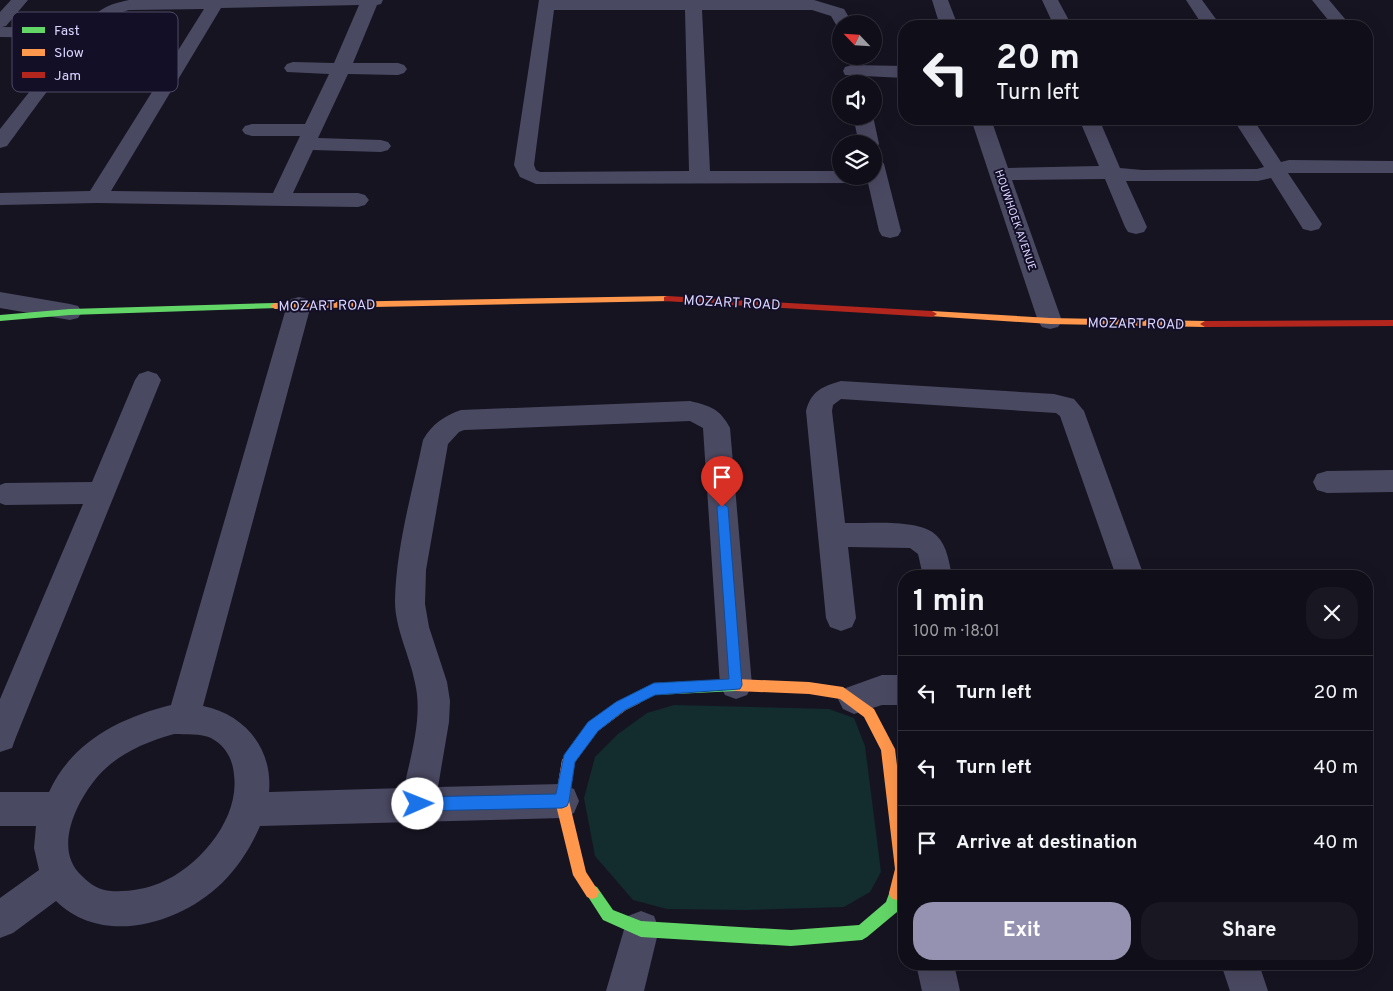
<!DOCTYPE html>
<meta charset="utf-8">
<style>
body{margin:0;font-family:Overpass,sans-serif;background:#191822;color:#f1f3f6;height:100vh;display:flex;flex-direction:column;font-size:19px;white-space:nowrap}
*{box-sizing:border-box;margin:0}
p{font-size:16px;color:#9c9ca2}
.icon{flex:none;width:28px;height:28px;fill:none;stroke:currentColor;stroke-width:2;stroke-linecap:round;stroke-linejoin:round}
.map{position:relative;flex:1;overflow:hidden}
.details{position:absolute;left:898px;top:570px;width:475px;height:400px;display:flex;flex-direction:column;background:#100f19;border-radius:20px;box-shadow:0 5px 20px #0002,0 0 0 1px #302f38}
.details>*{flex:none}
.hud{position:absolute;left:898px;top:20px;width:475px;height:105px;border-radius:20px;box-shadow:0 5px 20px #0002,0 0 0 1px #302f38;background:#100f19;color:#f1f3f6;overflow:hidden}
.needle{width:32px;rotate:295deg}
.tools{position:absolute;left:832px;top:15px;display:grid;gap:10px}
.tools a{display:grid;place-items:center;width:50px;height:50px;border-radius:50%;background:#100f19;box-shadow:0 5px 20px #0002,0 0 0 1px #302f38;font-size:25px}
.pin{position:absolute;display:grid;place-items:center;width:42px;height:42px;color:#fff;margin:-51px -21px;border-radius:50% 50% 50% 0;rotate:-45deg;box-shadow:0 0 5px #0007}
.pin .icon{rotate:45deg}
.me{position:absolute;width:55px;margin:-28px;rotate:89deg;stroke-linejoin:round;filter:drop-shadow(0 0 4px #0008)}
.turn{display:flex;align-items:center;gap:18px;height:105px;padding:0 15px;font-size:22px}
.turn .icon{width:65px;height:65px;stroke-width:2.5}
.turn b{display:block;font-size:35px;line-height:42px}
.round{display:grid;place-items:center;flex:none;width:52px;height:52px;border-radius:20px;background:#191822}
.overview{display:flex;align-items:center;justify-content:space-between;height:85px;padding:0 15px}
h1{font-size:30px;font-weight:700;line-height:38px}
.button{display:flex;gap:10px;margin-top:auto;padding:10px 15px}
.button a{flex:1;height:58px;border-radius:20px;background:#9591b1;color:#fff;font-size:20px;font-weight:700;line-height:58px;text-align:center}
.button a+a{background:#191822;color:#f1f3f6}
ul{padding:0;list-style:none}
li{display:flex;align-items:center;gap:15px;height:75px;padding:0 15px;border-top:1px solid #302f38}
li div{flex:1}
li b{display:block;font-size:19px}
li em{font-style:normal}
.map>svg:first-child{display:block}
</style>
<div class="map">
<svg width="1393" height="991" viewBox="0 0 1393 991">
<rect width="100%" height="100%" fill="#161421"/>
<path fill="#132c2d" d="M674,705l155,4 25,9 11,28 16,126 -11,20 -26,15 -98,3 -79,-1 -34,-9 -38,-44 -11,-58 11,-41 23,-23 29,-21z"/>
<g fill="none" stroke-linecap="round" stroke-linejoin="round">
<g fill="#4a4962" fill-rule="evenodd">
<path d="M11,0h17l-22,26 -4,1 78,1c18,-17 24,-23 49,-28h254l-2,4 -4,1 -24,58h45l6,2 3,4 -3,4 -6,2 -50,-1 -30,64 63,2 7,2 3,4 -3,4 -7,2 -68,-2 -20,43h65l7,2 4,5 -4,5 -7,2 -261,-4 -97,2v-12l90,-2 114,-182 -75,1c-33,7 -99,106 -122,136l-7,2v-19l72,-91 -72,-1v-25zM359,5l-25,58 -41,-1 -6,2 -3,4 3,4 42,2 -24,50h-53l-7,2 -3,4 3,4 7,2h48l-27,57 -162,-2 110,-183z"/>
<path d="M539,0h275l30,9 9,15h-12v5l-3,-1 -7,-12 -19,-6h-110l8,161h131v5h33v-18l7,2 3,4 17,67 -3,5 -8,2 -8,-2 -3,-5 -11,-48 -332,1 -16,-7 -6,-12zM554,10h131l4,161 -149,1 -4,-2 -2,-5z"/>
<path d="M932,0h16l10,26h-18z"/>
<path d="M1042,0h16l14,26h-18z"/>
<path d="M1186,0h16l19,26h-18z"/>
<path d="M1312,0h17l22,26h-18z"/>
<path d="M852,65l52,1v12l-59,-3 -2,-4 2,-4z"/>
<path d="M853,116h20l6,28 -3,4 -2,1v-5h-15z"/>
<path d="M971,119h20l17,49 91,-2 -20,-47h20l21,49 22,2 115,-1 7,-2 -31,-48h20l28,43 8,-2 104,1v12h-105l34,51 -3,5 -8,2 -8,-2 -32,-51 -13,3h-132l21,46 -3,5 -8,2 -8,-2 -3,-5 -20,-48 -93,1 50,141 -4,6 -8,2 -8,-2 -4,-6z"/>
<path d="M0,292l70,12 8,2 4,6 -4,6 -8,2 -70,-12z"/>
<path d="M299,297l8,2 4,6 -108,401c41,8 70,42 66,86l135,-4c7,-34 19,-71 11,-105 -5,-27 -20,-54 -20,-82 1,-54 17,-108 28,-161 9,-16 21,-24 38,-30l229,-9c21,5 30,8 40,27l22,257 -5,10 -11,4 -11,-4 -5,-10 -17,-257 -13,-7 -226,9 -5,2 -11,12 -22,126 -1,34 4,23 18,55 3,19 -1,21 -11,65 124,-3 12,5 5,12 -5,12 -12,5 -302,8c-9,21 -21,40 -38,57 -42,41 -119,64 -166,18l-43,32 -13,5v-40l39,-28 -5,-22 2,-22h-36v-34h49c23,-50 70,-74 122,-87l116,-400 4,-6zM174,734c11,1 27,-1 37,4 15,8 22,22 23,37 6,44 -35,92 -74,108 -14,6 -33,9 -49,8 -12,-1 -20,-6 -29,-15 -30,-27 -5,-76 17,-101 20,-22 47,-33 75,-41z"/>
<path d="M148,371l9,3 4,6 -145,357 -4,11 -12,4v-53l83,-195 -78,1 -5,-2v-18l5,-2 87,-1 43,-102 4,-6z"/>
<path d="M841,381l213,13 20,5 10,12 60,165h-28l-56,-160 -4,-3 -215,-14 -8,6 -1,6 13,112c23,1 75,-5 92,13 10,10 12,26 15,40h-29l-5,-22 -8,-6 -62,-1 8,71 -4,9 -11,4 -11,-4 -4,-9 -20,-207c5,-20 17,-25 35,-30z"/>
<path d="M1393,470v22l-66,1 -10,-3 -4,-8 4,-8 10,-3z"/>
<path d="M882,675h22v30h-22l-28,9 -11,-5 -5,-10 5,-10z"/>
<path d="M641,911l13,5 5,13 -15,62h-38l22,-75z"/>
<path d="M916,964h38l6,27h-38z"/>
<path d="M1221,964h38l9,27h-38z"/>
</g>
<g fill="#63d668" fill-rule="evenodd">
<path d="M275,303l5,3 -2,2 -208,7 -70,6v-6l70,-6z"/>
<path d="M736,679l5,2 1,4 -1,4 -5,2 -81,4 -20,10 -5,-2 -2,-4 2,-4 24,-12z"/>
<path d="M592,885l5,2 16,23 28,11 150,9 68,-5 27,-23 5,-14 5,-2 5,2 2,5 -6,19 -30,25 -5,3 -71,6 -150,-9 -38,-17 -18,-28 2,-5z"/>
</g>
<g fill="#ff974d" fill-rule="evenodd">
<path d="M667,296l3,1v4l-395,8 -5,-3 5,-3z"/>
<path d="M932,311l118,7 155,3 5,3 -5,3 -155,-3 -121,-8 -2,-2z"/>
<path d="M736,679l73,3 34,5 31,22 21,40 9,74v68l-3,7 -5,2 -5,-2 -2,-5 6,-24 -14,-119 -17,-33 -24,-18 -31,-5 -73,-3 -5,-2 -1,-4 1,-4z"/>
<path d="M635,693l5,2 2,4 -2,4 -14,7 -28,21 -23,31 -6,39 17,71 13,20 -2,5 -5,2 -5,-2 -14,-22 -18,-74 7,-41 26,-37 28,-21z"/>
</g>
<g fill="#b3261e" fill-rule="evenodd">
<path d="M667,296l265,15 5,3 -5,3 -268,-16v-4z"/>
<path d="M1393,320v6l-188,1 -5,-3 5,-3z"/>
</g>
</g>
<path fill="#1a73e8" stroke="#114b97" d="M722,503l6,4 14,178 -2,4 -85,6 -30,15 -27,21 -23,31 -6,39 -2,5 -5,2 -144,3 -4,-2 -3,-5 3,-5 4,-2 138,-3 8,-39 24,-33 28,-20 38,-19 75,-4 -12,-172z"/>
<g text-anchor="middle" stroke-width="4" stroke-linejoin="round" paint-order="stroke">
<g font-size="11" fill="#d9d4ff" stroke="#130f26">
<text transform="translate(1016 220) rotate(71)" y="4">HOUWHOEK AVENUE</text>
</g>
<g font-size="14" fill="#d9d4ff" stroke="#130f26">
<text transform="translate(732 302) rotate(3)" y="5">MOZART ROAD</text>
<text transform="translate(327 305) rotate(-1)" y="5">MOZART ROAD</text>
<text transform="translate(1136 323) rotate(1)" y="5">MOZART ROAD</text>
</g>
</g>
<rect x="12" y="12" width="166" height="80" rx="8" fill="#130f26" stroke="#4e4a67" stroke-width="1"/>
<rect x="22" y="27" width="23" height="6" fill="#63d668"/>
<rect x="22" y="49" width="23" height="7" fill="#ff974d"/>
<rect x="22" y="72" width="23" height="6" fill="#b3261e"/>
<g font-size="14" fill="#d9d4ff">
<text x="54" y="35">Fast</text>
<text x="54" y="57">Slow</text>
<text x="54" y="80">Jam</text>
</g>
</svg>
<div class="tools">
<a><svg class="needle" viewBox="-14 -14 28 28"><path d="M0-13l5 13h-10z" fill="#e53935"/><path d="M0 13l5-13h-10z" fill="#9c9ca2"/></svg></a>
<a><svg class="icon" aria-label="sound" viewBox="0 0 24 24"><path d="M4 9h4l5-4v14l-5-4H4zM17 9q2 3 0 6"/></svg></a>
<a><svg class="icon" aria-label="layers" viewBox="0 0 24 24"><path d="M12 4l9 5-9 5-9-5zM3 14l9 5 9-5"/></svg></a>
</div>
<div class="pin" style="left:722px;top:507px;background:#d93025"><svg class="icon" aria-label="arrive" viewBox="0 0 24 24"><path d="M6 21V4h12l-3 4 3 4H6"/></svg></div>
<svg class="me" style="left:418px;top:804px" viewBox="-20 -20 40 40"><circle r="19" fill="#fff"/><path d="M0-13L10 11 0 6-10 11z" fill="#1a73e8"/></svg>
<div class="hud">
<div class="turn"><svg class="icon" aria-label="left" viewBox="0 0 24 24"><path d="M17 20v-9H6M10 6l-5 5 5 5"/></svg><div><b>20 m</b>Turn left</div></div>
</div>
<section class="details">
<div class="overview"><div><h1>1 min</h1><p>100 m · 18:01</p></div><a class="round"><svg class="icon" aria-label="close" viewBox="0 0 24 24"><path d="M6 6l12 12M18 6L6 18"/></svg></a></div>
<ul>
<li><svg class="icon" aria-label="left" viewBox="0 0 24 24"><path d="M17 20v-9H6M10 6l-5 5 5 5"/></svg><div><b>Turn left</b></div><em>20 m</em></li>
<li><svg class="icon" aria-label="left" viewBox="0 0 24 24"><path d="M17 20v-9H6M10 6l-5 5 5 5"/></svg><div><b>Turn left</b></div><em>40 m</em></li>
<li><svg class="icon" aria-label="arrive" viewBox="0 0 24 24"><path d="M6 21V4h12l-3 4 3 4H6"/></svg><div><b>Arrive at destination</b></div><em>40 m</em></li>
</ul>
<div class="button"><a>Exit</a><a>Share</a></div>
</section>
</div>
